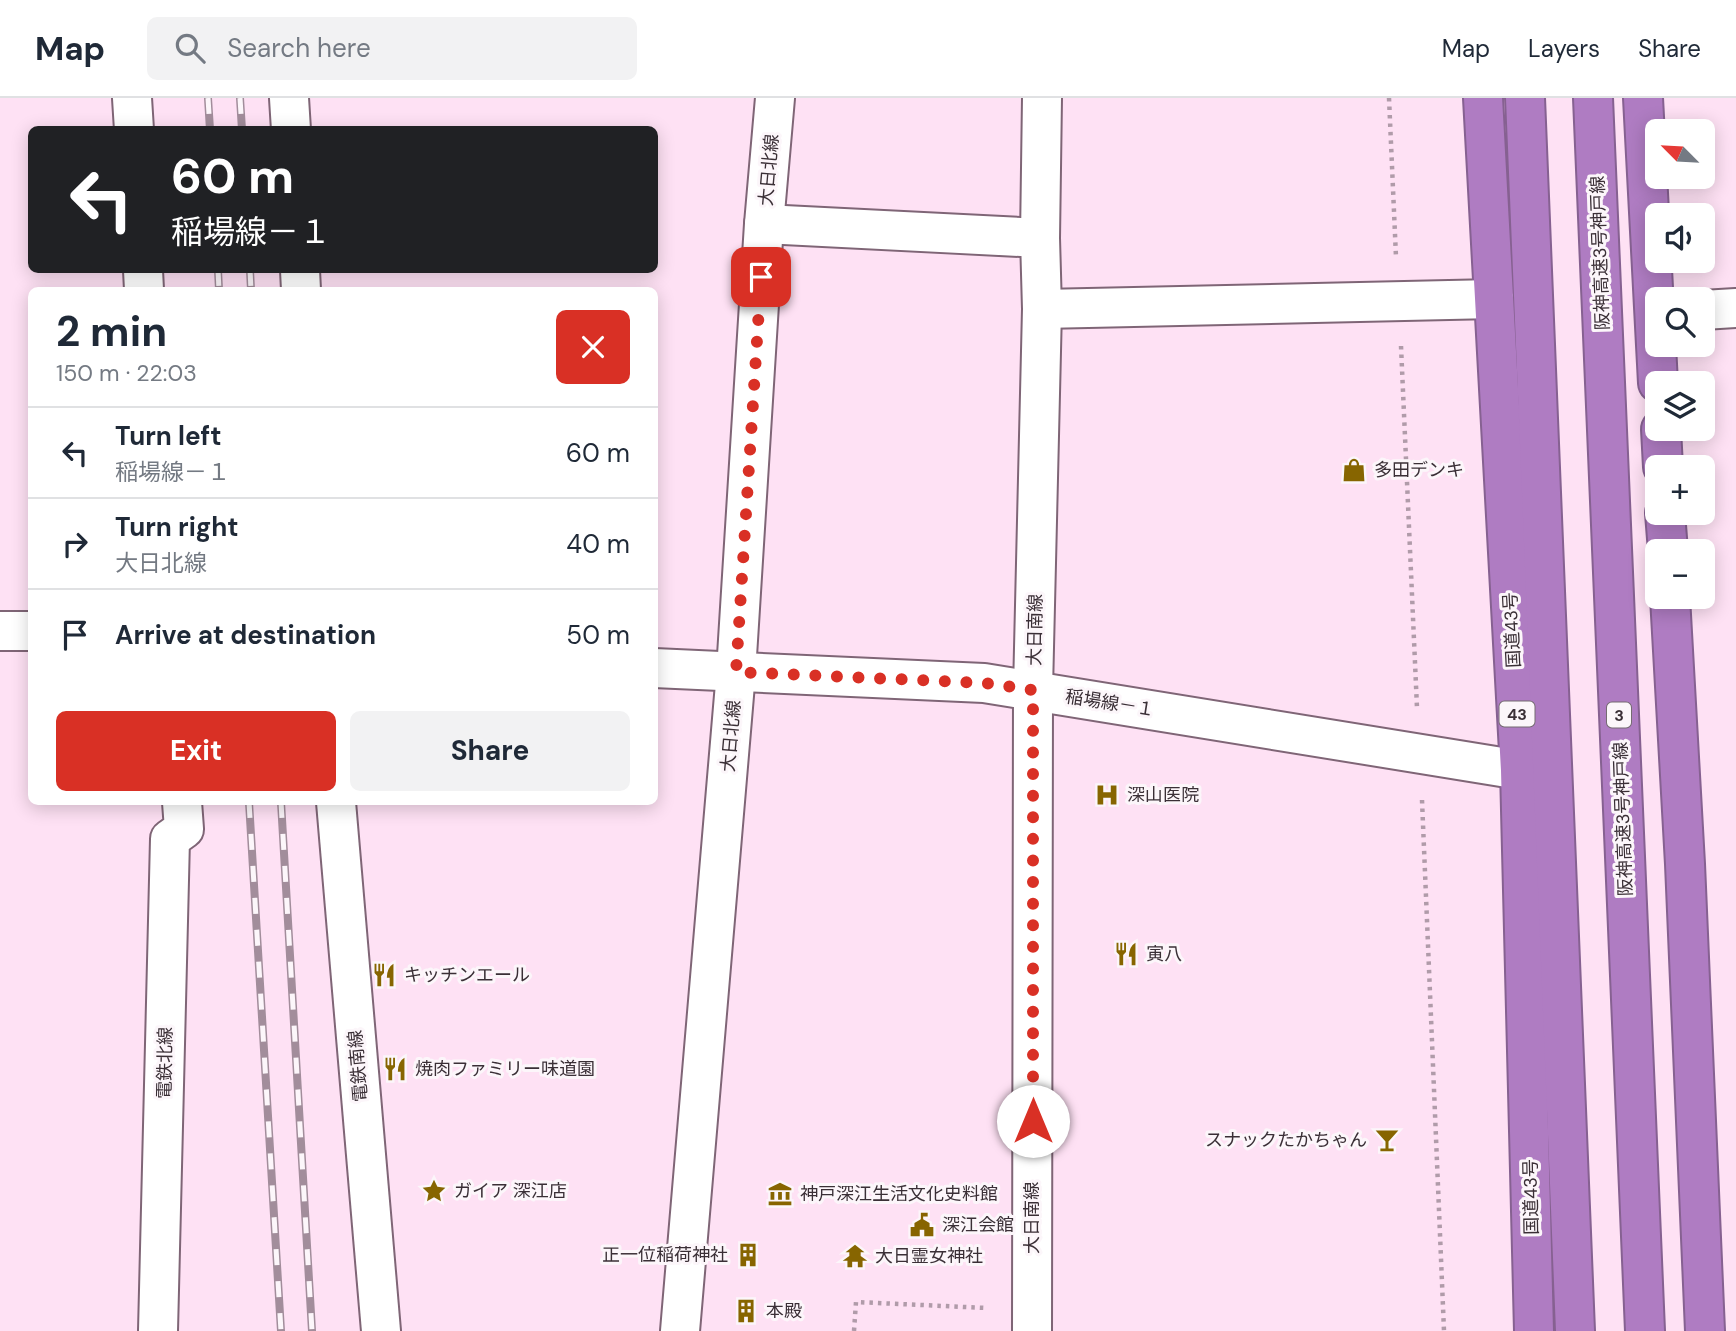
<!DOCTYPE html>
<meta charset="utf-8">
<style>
body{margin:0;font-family:"DM Sans","Noto Sans JP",sans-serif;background:#f2f2f3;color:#1f2937;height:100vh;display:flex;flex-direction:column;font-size:26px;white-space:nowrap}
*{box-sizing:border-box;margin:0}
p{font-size:23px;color:#747a83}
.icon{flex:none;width:38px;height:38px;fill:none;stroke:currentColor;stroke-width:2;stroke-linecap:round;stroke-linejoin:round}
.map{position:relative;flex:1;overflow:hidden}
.details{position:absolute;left:28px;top:189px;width:630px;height:518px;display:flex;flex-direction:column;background:#fff;border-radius:10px;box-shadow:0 4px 18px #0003}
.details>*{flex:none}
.guide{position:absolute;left:28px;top:28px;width:630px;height:147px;border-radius:10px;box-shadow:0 4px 18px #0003;background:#202124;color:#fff;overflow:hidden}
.needle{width:46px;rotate:294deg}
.controls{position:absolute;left:1645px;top:21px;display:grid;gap:14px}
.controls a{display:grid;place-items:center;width:70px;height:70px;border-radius:10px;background:#fff;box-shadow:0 4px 18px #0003;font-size:35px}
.pin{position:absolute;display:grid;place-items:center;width:60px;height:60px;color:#fff;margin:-30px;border-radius:14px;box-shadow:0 4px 10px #0006}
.me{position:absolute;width:77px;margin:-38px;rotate:0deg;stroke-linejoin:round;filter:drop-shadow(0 0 5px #0008)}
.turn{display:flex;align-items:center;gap:24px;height:147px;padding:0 28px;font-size:32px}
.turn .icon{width:91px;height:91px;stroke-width:2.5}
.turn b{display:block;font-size:49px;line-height:60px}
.round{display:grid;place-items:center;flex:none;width:74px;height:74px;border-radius:10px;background:#f2f2f3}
.summary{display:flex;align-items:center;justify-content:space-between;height:119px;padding:0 28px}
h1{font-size:42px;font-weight:700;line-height:52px}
.action{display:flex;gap:14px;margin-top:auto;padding:14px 28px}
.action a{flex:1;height:80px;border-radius:10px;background:#d93025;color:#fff;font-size:28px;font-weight:700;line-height:80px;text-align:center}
.action a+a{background:#f2f2f3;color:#1f2937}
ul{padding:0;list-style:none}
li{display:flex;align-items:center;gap:21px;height:91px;padding:0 28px;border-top:2px solid #e0e1e3}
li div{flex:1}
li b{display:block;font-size:26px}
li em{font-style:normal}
header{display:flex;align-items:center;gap:42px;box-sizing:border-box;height:98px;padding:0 35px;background:#fff;border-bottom:2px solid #e0e1e3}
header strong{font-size:33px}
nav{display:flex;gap:38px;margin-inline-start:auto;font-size:24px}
.search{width:490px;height:63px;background:#f2f2f3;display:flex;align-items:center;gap:18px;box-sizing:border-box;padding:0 24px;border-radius:10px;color:#747a83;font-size:26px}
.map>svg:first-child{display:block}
</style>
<header>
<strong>Map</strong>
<div class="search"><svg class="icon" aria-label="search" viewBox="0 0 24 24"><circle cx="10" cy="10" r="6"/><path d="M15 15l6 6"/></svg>Search here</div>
<nav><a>Map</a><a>Layers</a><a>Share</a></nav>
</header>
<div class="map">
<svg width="1736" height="1233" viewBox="0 0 1736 1233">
<rect width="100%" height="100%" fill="#fee1f4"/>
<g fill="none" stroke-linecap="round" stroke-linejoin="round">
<g stroke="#7f6576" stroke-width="42">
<g id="minor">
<path d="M132,0l2,32"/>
<path d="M289,0l2,32"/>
<path d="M764,126l276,14"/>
<path d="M143,172l1,20"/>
<path d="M300,172l1,20"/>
<path d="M1042,211l452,-10"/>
<path d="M1703,212l33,-2"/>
<path d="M0,533h32"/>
<path d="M654,570l330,15 536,87"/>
<path d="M336,704l45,529"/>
<path d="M158,1233l12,-492 14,-10 -2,-27"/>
<path d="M680,1233l56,-659 28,-448 11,-126"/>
<path d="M1032,1233l1,-641 9,-381 -2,-71 2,-140"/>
</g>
</g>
<g stroke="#866191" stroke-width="42">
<g id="highway">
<path d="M1483,0l37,672 14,561"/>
<path d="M1525,0l50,1233"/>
<path d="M1593,0l52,1233"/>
<path d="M1643,0l15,285"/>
<path d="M1661,331l2,38"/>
<path d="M1665,415l3,38"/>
<path d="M1670,499l15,267 20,467"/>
</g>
</g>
<g stroke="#b09ba9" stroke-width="4.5" stroke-dasharray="3.5 5" stroke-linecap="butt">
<path d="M1389,0l7,159"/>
<path d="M1401,248l16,362"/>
<path d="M1422,702l22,531"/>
<path d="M854,1233l2,-29 131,6"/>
</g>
<use href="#minor" stroke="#fff" stroke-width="38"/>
<use href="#highway" stroke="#af7cc2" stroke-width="38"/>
<g stroke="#a28d9b" stroke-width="8">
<g id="rail">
<path d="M208,0l2,32"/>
<path d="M240,0l2,32"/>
<path d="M218,172l1,20"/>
<path d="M250,172l1,20"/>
<path d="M249,704l32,529"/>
<path d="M281,704l31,529"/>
</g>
</g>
<use href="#rail" stroke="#fcf6fa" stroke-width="5" stroke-dasharray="16" stroke-linecap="butt"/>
</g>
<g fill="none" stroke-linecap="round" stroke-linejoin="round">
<path stroke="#d93025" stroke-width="12" stroke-dasharray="0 21.6" d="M761,179l-25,395 248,11 49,7v431"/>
</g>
<defs>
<g id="shop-bare" transform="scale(1.89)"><path d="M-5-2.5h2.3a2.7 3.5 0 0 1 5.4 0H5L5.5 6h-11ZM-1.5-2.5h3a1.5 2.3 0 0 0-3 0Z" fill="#876500" stroke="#fcf6fa" stroke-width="2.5" paint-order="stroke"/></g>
<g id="hospital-bare" transform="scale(1.89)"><path d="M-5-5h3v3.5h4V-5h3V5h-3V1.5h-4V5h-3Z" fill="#876500" stroke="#fcf6fa" stroke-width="2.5" paint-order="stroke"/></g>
<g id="restaurant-bare" transform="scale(1.89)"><path d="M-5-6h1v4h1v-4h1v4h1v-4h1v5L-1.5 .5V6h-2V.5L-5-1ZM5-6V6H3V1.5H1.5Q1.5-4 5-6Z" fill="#876500" stroke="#fcf6fa" stroke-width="2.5" paint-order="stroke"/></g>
<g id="bar-bare" transform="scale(1.89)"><path d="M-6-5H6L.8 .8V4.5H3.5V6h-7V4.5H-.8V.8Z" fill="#876500" stroke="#fcf6fa" stroke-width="2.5" paint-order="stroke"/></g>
<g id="sight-bare" transform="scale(1.89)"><path d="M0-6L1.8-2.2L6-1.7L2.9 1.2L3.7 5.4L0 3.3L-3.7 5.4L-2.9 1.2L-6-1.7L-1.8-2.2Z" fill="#876500" stroke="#fcf6fa" stroke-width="2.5" paint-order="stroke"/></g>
<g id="museum-bare" transform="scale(1.89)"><path d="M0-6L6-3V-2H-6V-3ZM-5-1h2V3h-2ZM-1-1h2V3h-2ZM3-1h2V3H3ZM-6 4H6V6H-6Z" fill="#876500" stroke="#fcf6fa" stroke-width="2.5" paint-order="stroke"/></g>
<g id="civic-bare" transform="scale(1.89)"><path d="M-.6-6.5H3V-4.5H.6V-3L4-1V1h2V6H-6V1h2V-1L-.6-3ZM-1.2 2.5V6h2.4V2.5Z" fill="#876500" stroke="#fcf6fa" stroke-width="2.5" paint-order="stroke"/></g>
<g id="building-bare" transform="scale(1.89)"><path d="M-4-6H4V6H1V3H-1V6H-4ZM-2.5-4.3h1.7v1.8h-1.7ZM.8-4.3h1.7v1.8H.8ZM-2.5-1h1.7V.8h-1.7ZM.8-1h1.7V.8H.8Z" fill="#876500" stroke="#fcf6fa" stroke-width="2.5" paint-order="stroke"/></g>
<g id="temple-bare" transform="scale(1.89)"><path d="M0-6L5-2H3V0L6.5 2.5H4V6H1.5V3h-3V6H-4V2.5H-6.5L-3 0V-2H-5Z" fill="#876500" stroke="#fcf6fa" stroke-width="2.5" paint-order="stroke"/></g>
</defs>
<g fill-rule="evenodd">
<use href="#shop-bare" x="1354" y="372"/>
<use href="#hospital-bare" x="1107" y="697"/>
<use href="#restaurant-bare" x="1126" y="856"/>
<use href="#restaurant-bare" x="384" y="877"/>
<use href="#restaurant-bare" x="395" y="971"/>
<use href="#bar-bare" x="1387" y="1042"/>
<use href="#sight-bare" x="434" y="1093"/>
<use href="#museum-bare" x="780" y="1096"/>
<use href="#civic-bare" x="922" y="1127"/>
<use href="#building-bare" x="748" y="1157"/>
<use href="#temple-bare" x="855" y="1158"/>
<use href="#building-bare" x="746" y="1213"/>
</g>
<g text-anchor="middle" stroke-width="6" stroke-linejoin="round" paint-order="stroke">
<g fill="#fcf6fa" stroke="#746b71" stroke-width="2">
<rect x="1499.5" y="603.5" width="35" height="25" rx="5"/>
<rect x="1607" y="604.5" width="24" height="25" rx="5"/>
</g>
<g font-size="16" font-weight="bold" fill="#3a2f36">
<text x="1517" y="622">43</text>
<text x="1619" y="623">3</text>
</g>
<g font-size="18" fill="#3a2f36" stroke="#fcf6fa">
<text transform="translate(769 72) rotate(-85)" y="6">大日北線</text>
<text transform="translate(1600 155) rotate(-92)" y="6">阪神高速3号神戸線</text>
<text transform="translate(1035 532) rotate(-89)" y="6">大日南線</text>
<text transform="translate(1512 532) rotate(-93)" y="6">国道43号</text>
<text transform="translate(1110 605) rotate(9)" y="6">稲場線－１</text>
<text transform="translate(731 638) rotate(-85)" y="6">大日北線</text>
<text transform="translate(1623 721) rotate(-92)" y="6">阪神高速3号神戸線</text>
<text transform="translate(165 965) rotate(-89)" y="6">電鉄北線</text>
<text transform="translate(358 968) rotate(-95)" y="6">電鉄南線</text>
<text transform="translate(1531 1099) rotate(-91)" y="6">国道43号</text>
<text transform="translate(1032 1120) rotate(-90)" y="6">大日南線</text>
</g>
<g font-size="18" fill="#3a2f36" stroke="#fcf6fa" text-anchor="start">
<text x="1374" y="378">多田デンキ</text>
<text x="1127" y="703">深山医院</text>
<text x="1146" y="862">寅八</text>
<text x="404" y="883">キッチンエール</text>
<text x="415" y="977">焼肉ファミリー味道園</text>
<text x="1367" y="1048" text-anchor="end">スナックたかちゃん</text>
<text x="454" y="1099">ガイア 深江店</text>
<text x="800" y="1102">神戸深江生活文化史料館</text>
<text x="942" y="1133">深江会館</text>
<text x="728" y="1163" text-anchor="end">正一位稲荷神社</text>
<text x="875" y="1164">大日霊女神社</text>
<text x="766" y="1219">本殿</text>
</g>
</g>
</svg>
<div class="controls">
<a><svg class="needle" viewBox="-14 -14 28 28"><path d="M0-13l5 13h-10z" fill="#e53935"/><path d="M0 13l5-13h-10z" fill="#747a83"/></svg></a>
<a><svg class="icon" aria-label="sound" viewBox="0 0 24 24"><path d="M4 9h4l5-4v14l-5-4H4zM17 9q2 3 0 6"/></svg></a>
<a><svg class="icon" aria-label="search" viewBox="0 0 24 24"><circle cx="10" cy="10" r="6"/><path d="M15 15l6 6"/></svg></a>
<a><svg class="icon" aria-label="layers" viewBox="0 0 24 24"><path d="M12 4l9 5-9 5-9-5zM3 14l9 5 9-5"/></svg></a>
<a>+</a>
<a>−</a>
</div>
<div class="pin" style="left:761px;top:179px;background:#d93025"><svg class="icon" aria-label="arrive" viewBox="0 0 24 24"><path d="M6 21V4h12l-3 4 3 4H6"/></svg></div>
<svg class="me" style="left:1033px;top:1023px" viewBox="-20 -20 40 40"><circle r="19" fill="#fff"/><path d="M0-13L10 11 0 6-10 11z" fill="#d93025"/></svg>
<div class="guide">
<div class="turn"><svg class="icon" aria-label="left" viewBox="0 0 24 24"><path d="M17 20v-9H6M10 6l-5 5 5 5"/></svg><div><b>60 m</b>稲場線－１</div></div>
</div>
<section class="details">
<div class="summary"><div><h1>2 min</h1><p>150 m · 22:03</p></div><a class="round" style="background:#d93025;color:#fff"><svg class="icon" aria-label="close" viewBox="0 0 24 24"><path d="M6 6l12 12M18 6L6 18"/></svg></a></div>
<ul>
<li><svg class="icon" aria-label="left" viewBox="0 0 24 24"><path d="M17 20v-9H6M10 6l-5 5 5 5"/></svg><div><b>Turn left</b><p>稲場線－１</p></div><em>60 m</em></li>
<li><svg class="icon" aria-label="right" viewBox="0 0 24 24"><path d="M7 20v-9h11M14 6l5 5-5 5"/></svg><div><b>Turn right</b><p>大日北線</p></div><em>40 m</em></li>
<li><svg class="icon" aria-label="arrive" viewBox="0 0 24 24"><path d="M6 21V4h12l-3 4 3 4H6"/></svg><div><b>Arrive at destination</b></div><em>50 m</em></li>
</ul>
<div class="action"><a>Exit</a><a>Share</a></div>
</section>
</div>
